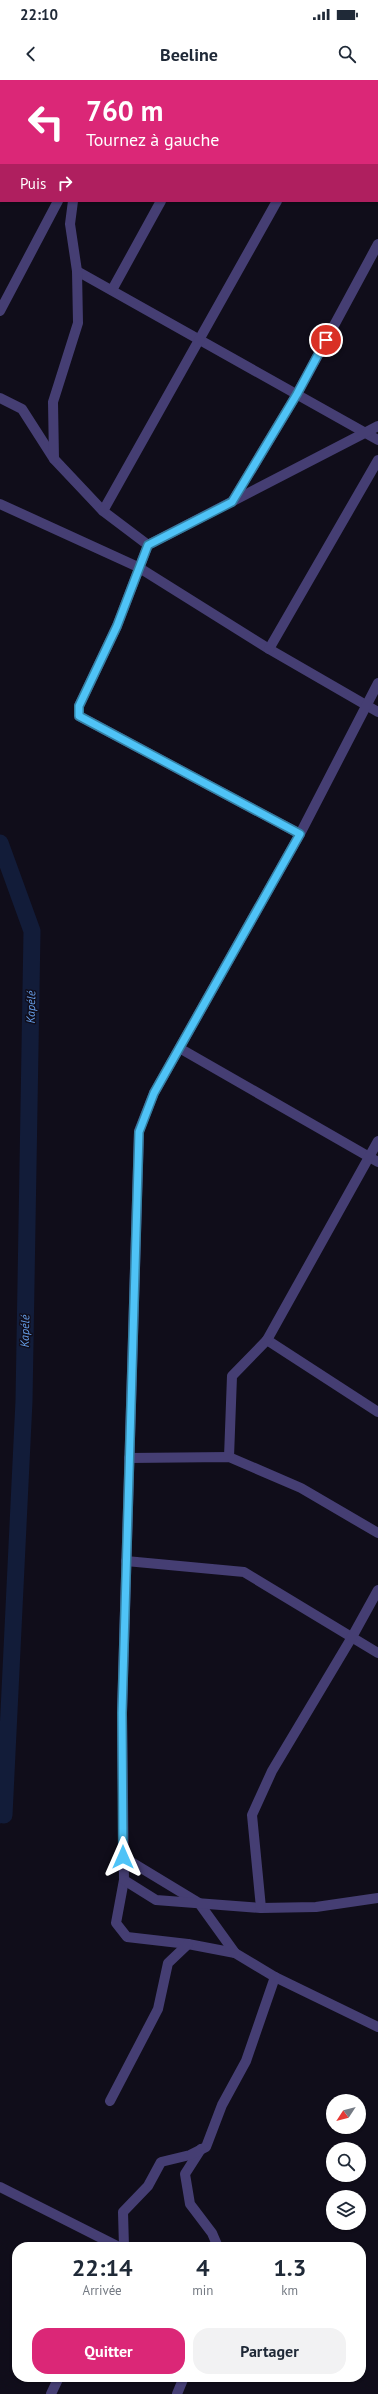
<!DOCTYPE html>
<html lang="fr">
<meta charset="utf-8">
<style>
body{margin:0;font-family:"PT Sans",sans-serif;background:#f2f2f3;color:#1f2937;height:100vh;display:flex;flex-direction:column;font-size:15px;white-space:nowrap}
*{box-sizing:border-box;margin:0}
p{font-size:13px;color:#747a83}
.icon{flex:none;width:22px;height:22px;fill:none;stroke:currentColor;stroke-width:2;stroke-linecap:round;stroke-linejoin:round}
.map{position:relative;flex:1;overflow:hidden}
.panel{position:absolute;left:12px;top:2162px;width:354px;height:140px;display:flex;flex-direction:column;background:#fff;border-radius:16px;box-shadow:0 1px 3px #0004}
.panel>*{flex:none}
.guide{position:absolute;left:0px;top:0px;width:378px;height:122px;box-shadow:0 1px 3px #0004;background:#db2777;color:#fff;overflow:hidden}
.needle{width:26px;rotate:234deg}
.fabs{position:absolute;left:326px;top:2014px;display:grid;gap:8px}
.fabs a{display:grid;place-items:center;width:40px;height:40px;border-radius:50%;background:#fff;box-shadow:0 1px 3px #0004;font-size:20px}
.pin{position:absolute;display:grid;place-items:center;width:34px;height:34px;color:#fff;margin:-17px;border:2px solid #fff;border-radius:50%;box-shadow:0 1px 4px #0007}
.me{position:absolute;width:44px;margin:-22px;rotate:0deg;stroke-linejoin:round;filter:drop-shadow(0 0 3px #0008)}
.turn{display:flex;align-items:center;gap:14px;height:84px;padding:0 20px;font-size:18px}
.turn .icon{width:52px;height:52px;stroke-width:2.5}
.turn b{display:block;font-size:28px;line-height:34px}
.then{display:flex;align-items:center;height:38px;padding:0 20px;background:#0003;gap:8px;font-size:15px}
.eta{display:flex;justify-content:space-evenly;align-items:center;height:68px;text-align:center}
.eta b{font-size:24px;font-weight:700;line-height:28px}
.button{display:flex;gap:8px;margin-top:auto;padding:8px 20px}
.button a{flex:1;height:46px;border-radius:16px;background:#db2777;color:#fff;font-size:16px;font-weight:700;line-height:46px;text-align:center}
.button a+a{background:#f2f2f3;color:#1f2937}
.status{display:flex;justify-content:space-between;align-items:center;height:28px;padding:0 20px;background:#fff;direction:ltr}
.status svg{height:11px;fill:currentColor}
header{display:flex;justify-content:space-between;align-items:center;height:52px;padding:0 20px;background:#fff;font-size:18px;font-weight:700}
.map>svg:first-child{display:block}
</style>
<div class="status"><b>22:10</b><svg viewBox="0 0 49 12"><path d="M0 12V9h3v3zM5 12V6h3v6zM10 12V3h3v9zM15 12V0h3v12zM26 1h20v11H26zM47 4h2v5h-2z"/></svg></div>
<header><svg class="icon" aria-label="back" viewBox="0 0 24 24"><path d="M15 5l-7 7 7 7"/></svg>Beeline<svg class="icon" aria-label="search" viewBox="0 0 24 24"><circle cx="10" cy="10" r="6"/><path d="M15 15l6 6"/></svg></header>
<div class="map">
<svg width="378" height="2314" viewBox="0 0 378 2314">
<rect width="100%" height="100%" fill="#100d1a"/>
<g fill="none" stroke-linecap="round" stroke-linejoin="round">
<path stroke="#121c39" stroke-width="3" d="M0,1742l4,-7"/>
<path stroke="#121c39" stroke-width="17" d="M0,763l32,88 -8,470 -20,414"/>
<g stroke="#453e73" stroke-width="10">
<path d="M219,0l2,1"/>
<path d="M22,1v-1"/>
<path d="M81,1v-1"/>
<path d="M110,1v-1"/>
<path d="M345,1l1,-1"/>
<path d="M0,11l1,1"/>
<path d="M0,40l1,-2"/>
<path d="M377,97l1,1"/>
<path d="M77,191l301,169"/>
<path d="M112,210l49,-89"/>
<path d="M0,231l58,-110"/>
<path d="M0,318l22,11 32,50 49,52 45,34"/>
<path d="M54,379l-1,-57 25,-79 -1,-52 -7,-47 3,-23"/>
<path d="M232,422l65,-108 81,-150"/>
<path d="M0,424l138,63 131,82 109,63"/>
<path d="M103,431l174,-310"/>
<path d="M269,569l109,-189"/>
<path d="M378,603l-78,151 -146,259 -15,38 -17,582 2,167 -8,43 11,14 61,7 47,9 40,24 103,50"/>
<path d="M300,754l-221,-118v-10l38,-80 31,-81 230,-119"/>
<path d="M181,969l197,113"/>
<path d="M267,1260l111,72"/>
<path d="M229,1377l3,-81 35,-36 111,-199"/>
<path d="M129,1378l100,-1 72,31 77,45"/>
<path d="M126,1481l118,11 134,81"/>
<path d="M123,1777l76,46 36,50"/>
<path d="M124,1800l32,20 105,8 55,-1 62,-9"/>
<path d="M261,1828l-9,-93 20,-44 80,-134 26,-47"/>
<path d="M110,2021l48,-92 10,-46 20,-19"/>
<path d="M201,2069l-16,25 5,30 22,29 6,14"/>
<path d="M0,2107l119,60"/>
<path d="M124,2167l-1,-35 25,-26 13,-24 29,-7 16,-8 16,-42 24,-44 29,-84"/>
<path d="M51,2314l8,-17"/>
<path d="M177,2314l7,-17"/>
</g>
</g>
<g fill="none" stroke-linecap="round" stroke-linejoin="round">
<g stroke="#337fa1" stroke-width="10">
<path id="route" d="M123,1777l-1,-144 17,-581 15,-39 146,-259 -221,-118v-10l38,-80 31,-81 84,-43 65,-108 29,-54"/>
</g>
<use href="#route" stroke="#4fc3f7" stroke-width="7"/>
</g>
<g text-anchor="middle" stroke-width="3" stroke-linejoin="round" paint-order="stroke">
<g font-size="12" font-style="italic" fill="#67a0eb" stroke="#100d1a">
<text transform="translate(31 927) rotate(-89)" y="4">Kapélé</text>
<text transform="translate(25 1251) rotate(-89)" y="4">Kapélé</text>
</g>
</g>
</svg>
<div class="fabs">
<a><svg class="needle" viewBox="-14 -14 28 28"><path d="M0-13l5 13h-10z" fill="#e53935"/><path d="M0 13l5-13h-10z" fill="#747a83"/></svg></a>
<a><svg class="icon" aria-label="search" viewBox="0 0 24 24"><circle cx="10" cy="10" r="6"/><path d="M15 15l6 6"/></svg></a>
<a><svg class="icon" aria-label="layers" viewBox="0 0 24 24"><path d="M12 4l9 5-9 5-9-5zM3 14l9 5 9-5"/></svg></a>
</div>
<div class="pin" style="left:326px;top:260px;background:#d93025"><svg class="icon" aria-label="arrive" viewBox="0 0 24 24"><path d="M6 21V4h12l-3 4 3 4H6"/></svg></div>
<svg class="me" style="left:123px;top:1777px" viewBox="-20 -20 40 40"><path d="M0-17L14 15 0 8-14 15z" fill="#4fc3f7" stroke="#fff" stroke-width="4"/></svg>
<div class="guide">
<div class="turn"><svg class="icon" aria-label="left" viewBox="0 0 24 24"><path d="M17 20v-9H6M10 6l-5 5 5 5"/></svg><div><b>760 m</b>Tournez à gauche</div></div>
<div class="then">Puis<svg class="icon" aria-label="right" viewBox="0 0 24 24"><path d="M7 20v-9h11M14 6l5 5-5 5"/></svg></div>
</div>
<section class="panel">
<div class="eta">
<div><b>22:14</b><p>Arrivée</p></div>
<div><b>4</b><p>min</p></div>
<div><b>1.3</b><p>km</p></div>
</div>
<div class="button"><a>Quitter</a><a>Partager</a></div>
</section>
</div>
